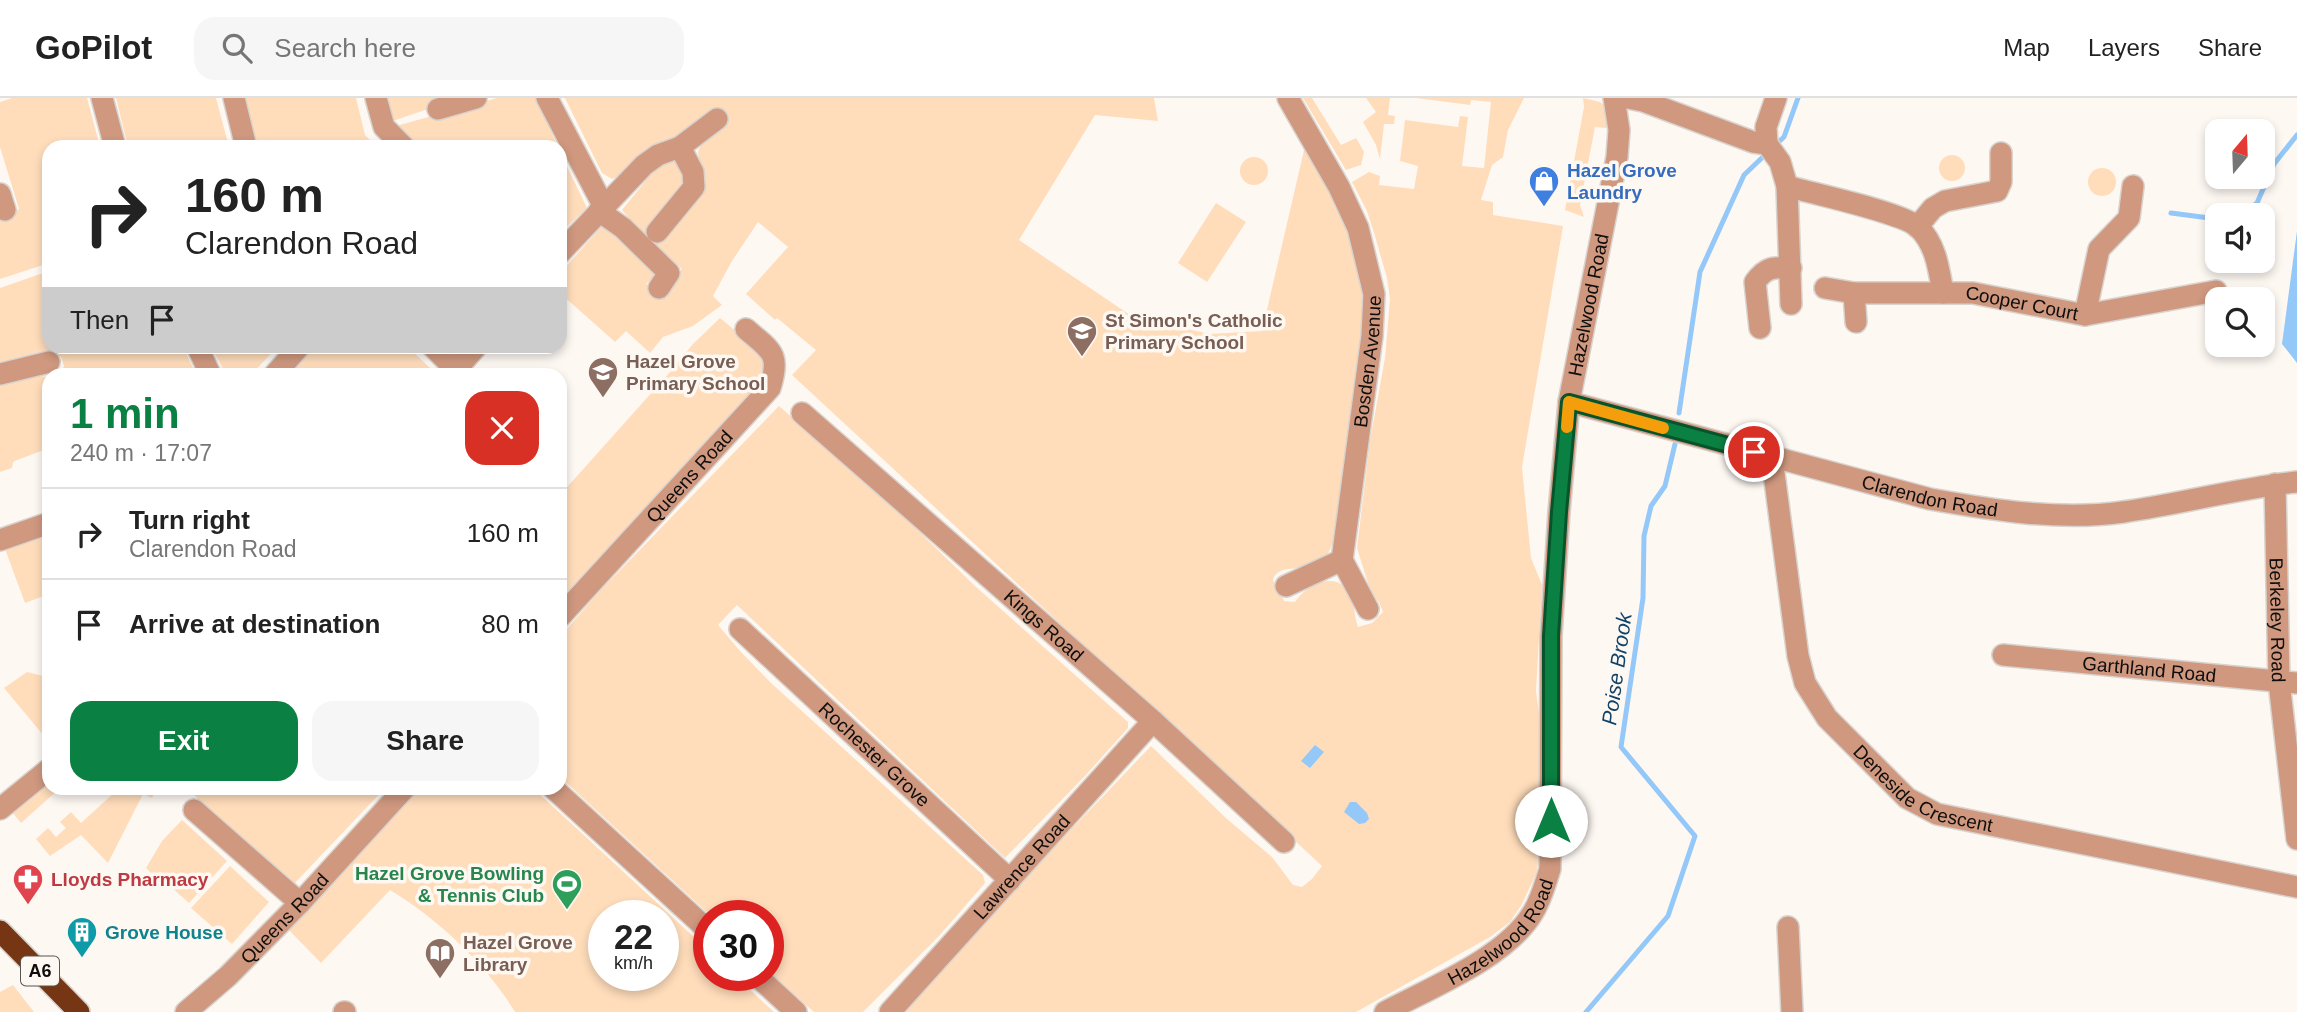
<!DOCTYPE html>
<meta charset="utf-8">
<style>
body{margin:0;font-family:Arial,sans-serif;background:#f6f6f6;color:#222;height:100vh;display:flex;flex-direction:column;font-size:26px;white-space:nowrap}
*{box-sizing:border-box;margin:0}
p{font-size:23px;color:#767676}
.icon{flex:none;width:38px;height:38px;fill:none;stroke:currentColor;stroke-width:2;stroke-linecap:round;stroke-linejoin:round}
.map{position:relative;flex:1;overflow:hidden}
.sheet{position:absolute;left:42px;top:270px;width:525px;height:427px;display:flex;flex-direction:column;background:#fff;border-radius:21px;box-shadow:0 4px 10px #0003}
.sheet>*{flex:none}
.banner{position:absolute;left:42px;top:42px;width:525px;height:214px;border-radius:21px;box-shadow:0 4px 10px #0003;background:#fff;color:#222;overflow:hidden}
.needle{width:46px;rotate:19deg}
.buttons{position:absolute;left:2205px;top:21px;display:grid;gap:14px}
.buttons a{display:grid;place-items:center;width:70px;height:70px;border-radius:14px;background:#fff;box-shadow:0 4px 10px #0003;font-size:35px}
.speed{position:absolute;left:588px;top:802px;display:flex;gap:14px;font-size:35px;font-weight:700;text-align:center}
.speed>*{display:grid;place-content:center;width:91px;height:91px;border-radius:50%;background:#fff;box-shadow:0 4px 10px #0003;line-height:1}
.speed small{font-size:18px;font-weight:400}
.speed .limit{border:10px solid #d22;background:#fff;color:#111}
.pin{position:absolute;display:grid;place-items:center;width:60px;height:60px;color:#fff;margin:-30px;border:4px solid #fff;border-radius:50%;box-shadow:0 2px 7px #0007}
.me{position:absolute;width:77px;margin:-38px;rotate:0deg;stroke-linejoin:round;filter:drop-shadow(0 0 5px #0008)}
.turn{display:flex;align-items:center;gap:24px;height:147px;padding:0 28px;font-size:32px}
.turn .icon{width:91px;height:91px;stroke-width:2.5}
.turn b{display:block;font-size:49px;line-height:60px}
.then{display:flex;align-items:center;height:66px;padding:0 28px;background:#0003;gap:14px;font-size:26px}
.round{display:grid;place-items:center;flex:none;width:74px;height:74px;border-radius:21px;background:#f6f6f6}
.summary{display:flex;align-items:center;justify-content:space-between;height:119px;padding:0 28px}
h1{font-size:42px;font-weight:600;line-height:52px;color:#0b8043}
.cta{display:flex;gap:14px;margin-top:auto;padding:14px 28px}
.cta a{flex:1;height:80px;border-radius:21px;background:#0b8043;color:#fff;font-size:28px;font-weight:600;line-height:80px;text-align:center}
.cta a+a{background:#f6f6f6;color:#222}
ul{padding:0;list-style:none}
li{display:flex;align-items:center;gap:21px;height:91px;padding:0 28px;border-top:2px solid #e0e0e0}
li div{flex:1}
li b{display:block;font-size:26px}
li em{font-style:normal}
header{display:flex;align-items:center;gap:42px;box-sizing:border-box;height:98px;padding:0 35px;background:#fff;border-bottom:2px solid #e0e0e0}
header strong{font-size:33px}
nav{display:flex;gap:38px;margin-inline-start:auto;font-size:24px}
.search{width:490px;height:63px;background:#f6f6f6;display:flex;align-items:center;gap:18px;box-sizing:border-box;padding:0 24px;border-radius:21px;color:#767676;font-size:26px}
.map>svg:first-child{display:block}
</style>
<header>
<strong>GoPilot</strong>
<div class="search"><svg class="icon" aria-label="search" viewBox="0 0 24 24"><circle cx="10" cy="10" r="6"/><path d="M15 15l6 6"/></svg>Search here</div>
<nav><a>Map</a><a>Layers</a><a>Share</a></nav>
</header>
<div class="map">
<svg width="2297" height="914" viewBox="0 0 2297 914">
<rect width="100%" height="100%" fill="#fef8f3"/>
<g fill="#fdb" fill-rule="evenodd">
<path d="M12,0h75l13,49h-51v116l-49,16v-67l6,3 13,-6 -19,-62v-45z"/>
<path d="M116,0h100l13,49h-101z"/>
<path d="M246,0h110l9,37 12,12h-121z"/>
<path d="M380,0h80l-70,24z"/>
<path d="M497,0h39l22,49h-139l-23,-21z"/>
<path d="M565,0h589l4,23 -63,-6 -76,125 114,77 77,17 52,-3 43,-185 40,72 21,74 -1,24 -27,214c-5,11 -9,28 -20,34 -14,8 -41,-1 -45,16l11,21 11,1c11,-17 42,-33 55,-8 5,9 4,23 8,33l14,-4 11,-11 -4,-10 -8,-9 -14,-45 13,-107 15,-83 5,-59 -3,-21 -12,-42 -8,-25 -15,-29 17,-10 11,4 -1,9 35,4 4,-23 -18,-5 5,-41 53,7 2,-11 8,1 -6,49 22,2 7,-66 -20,-2 -1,5 -54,-7h108l-16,32 -5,27 -11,8 -11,35 12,2v13l70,11 -41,241 9,91 11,27 -6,106 6,45 -2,117 -4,21 -14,30 -12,18 -20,15 -134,75h-451l138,-153 108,-113 76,73 45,38 21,28 9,2 10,-8 10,-13 -530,-491 24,-25 -39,-32 -2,2 -29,-26 42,-47 -30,-25 -26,39 -19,35 9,9 -29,21 -30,11 -13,16 -24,-22 -11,11 -55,-49v-20l44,-49 56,46 -14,14 15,9 21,-24 -28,-26 25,-28 22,-45 -3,-18 4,-10c-7,-1 -16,-5 -23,-5 -30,1 -43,32 -67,42l-10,-6z"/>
<path d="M1303,0h9l29,47 15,-7 8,14 -3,13 -15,5z"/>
<path d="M1366,0h24l-2,17 7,1 -1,8h-10l-4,35 -4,-14 -13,-23 13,-10z"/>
<path d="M1583,0l17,4 10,8v15l-4,3 -11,-1 -15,78 4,12 -19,-7 19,-103z"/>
<path d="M560,54l27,56 -27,25z"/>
<circle cx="1952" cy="70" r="13"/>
<circle cx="1254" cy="73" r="14"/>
<path d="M674,62l6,4 9,22 -44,50 -23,-26 34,-42z"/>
<circle cx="2102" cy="84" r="14"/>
<path d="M1216,105l30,19 -39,60 -29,-19z"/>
<path d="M49,173v75l134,1 13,27h-56l-4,-6 -18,6h-57l3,-8 -3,-9 -14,-7 -47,12v-74z"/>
<path d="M720,220l45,37 -1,22 -10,15 -194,207v-104l111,-124 22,-27z"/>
<path d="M314,248l94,1 24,23 -3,4h-139z"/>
<path d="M211,249h66l-25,27h-26z"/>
<path d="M38,278l11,1v71l-32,12 -4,2 -1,6 -12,4v-87z"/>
<path d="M779,308l93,80 103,100 153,136v6l-43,48 -80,82 -268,-253 -19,20 22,26 31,32 212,192 2,8 -46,53 -76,76h-49l-46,-41v-56h-58l-150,-138v-140l38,-44z"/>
<path d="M49,438v58l-24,9 -20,-54z"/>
<path d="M27,574l16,4 6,7v59l-45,-54z"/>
<path d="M49,684v6h11l-39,35 -8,-10z"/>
<path d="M127,690h30l-5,10 -9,-4 -35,69 -27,-28 -31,21 -14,-17 12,-11 8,9 10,-9 -6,-6 11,-10 10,11 34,-31 4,3z"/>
<path d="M197,690h79l8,7 9,-7h92l-92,97 -100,-91z"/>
<path d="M420,690h113l176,163v24h25l40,37h-259c-28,-47 -78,-94 -125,-122l-69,73 -35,-36zM604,817h59v60h-59z"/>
<path d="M182,722l45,41 -38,42 -35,-31 -2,2 -6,-6 16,-27z"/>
<path d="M230,768l39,36 -37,42 -41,-36z"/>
<path d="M13,887l21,27h-34v-20z"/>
</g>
<g fill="#94c8f8">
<path d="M2297,133v132l-15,-19z"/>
<path d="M1315,647l9,7 -14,16 -9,-7z"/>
<path d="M1350,704h6l11,11 2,6 -4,4 -6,1 -15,-12z"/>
</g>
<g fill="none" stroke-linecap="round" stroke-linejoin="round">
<g stroke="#94c8f8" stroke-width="5">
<path d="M1775,47l9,-8 14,-39"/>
<path d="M2171,115l46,6"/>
<path d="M2242,117l15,-12 17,-39 23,-29"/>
<path d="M1679,315l21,-141 44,-97 24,-23"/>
<path d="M1586,914l82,-96 27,-80 -74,-89 22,-149 1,-62 7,-30 14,-20 10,-42"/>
</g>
<g stroke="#d8d3ce" stroke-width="24">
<g id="minor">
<path d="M102,0l13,49"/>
<path d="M234,0l12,49"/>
<path d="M376,0l8,29 20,20"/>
<path d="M547,0l57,109"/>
<path d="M1628,0l15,3 110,41 14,2 13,18 7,24 4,118"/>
<path d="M438,11l38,-11"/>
<path d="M1767,46l-1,-17 10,-29"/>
<path d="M1787,88c26,8 114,26 131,41 18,17 21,43 25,66"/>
<path d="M0,96l5,16"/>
<path d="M599,113l24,17 46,45 -10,15"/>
<path d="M1917,129l16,-19 12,-7 52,-10 4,-9v-29"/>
<path d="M657,134l37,-45 -1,-15 -13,-25"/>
<path d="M560,155l84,-88 14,-10 22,-8 37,-28"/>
<path d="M1825,190l29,5"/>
<path d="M2085,217l14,-66 30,-31 4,-32"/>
<path id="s1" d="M1856,224l-2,-29h119l112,22 131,-24 1,22"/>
<path d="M1760,230l-5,-46c11,-15 18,-15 36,-14"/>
<path d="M197,248l13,28"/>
<path d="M432,248l24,24"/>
<path d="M0,276l49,-12"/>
<path d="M275,276l25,-28"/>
<path d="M452,276l25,-28"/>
<path id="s2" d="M1569,304l361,97c62,11 129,22 193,13 58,-8 115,-24 174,-30"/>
<path id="s3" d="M802,315l351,308 131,121"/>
<path id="s4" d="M1772,360l26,198 7,27 22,35 80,80 30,16 360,73"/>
<path id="s5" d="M2275,386l4,198 18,157"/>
<path d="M0,442l49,-17"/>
<path d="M1342,462l26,49"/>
<path id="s6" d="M1286,488l56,-26 30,-224 2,-42 -16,-66 -19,-41 -51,-89"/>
<path id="s7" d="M560,519l210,-229c11,-35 1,-37 -24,-59"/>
<path id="s8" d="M740,531l270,251"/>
<path id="s9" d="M2003,557l294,28"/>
<path d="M553,690l156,143"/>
<path d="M0,711l49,-40"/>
<path d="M194,712l106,93"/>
<path d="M1788,829l4,85"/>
<path d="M756,877l40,37"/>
<path id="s10" d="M186,914l42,-36 72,-73 105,-115"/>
<path d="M344,914h1"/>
<path id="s11" d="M890,914l263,-291"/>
<path id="s12" d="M1385,914c45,-24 120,-54 147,-98 9,-13 13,-30 18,-45l1,-233 8,-124 10,-110 48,-245 2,-27 -5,-32"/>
</g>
</g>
<g stroke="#d8d3ce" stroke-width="24">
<path id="highway" d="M0,833l79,81"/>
</g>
<use href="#minor" stroke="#cf987f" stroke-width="21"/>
<use href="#highway" stroke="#763614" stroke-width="21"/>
</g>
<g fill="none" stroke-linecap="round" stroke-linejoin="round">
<g stroke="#07532c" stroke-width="18">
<path id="route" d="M1551,723v-185l8,-124 10,-110 185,50"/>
</g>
<use href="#route" stroke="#0b8043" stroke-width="12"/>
<path stroke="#f59e0b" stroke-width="12" d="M1567,329l2,-25 94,26"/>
</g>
<defs>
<g id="shop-pin" transform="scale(1.575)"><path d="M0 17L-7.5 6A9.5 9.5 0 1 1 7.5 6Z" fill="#3f7fe0" stroke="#fef8f3"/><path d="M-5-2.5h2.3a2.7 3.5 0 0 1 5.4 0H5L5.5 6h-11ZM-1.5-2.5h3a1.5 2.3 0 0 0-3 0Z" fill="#fff"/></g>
<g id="school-pin" transform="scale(1.575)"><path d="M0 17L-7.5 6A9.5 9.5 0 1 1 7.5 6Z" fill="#8d6e63" stroke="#fef8f3"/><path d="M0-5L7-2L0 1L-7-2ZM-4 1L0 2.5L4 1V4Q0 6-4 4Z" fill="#fff"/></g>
<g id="pharmacy-pin" transform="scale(1.575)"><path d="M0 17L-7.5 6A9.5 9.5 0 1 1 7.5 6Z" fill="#e0444e" stroke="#fef8f3"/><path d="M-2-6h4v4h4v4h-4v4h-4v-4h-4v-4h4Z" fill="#fff"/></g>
<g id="stadium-pin" transform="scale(1.575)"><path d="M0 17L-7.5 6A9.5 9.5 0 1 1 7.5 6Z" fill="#2e9e5b" stroke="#fef8f3"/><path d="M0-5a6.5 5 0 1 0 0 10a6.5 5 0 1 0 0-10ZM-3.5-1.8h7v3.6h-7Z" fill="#fff"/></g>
<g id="building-pin" transform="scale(1.575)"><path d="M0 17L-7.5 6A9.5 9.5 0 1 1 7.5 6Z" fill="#0f9aa8" stroke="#fef8f3"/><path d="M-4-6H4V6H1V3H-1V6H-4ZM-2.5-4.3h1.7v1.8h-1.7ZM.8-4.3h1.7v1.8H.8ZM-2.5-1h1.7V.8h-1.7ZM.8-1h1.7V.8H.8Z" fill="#fff"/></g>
<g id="library-pin" transform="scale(1.575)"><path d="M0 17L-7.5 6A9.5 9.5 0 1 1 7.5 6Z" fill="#8d6e63" stroke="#fef8f3"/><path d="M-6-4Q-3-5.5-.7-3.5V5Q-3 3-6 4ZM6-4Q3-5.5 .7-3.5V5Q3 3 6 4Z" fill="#fff"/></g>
</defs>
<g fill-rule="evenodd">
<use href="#shop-pin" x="1544" y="83"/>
<use href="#school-pin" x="1082" y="233"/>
<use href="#school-pin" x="603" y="274"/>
<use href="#pharmacy-pin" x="28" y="781"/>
<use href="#stadium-pin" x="567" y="786"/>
<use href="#building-pin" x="82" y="834"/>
<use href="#library-pin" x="440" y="855"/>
</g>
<g text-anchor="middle" stroke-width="7" stroke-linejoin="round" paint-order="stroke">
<rect fill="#fef8f3" stroke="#575452" stroke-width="2" x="21" y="858.5" width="38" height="29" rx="5"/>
<g font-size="18" font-weight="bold" fill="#100e0d">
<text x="40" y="879">A6</text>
</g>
<g font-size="19" font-weight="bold" fill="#366cbe" stroke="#fef8f3" text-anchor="start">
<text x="1567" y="79">Hazel Grove<tspan x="1567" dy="22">Laundry</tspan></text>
</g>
<g font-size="19" fill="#100e0d" stroke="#fef8f3">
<text dy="7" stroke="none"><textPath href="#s1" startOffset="198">Cooper Court</textPath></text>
<text dy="7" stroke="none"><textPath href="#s12" startOffset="794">Hazelwood Road</textPath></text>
<text dy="7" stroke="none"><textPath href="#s6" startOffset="262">Bosden Avenue</textPath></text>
<text dy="7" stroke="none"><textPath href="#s7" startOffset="191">Queens Road</textPath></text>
<text dy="7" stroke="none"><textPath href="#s2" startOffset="373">Clarendon Road</textPath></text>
<text dy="7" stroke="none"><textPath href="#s5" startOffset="136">Berkeley Road</textPath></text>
<text dy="7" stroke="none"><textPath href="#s3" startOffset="322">Kings Road</textPath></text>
<text dy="7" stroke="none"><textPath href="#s9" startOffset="147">Garthland Road</textPath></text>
<text dy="7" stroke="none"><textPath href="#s8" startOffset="184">Rochester Grove</textPath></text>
<text dy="7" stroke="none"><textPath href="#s4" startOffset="392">Deneside Crescent</textPath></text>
<text dy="7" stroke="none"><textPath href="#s11" startOffset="196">Lawrence Road</textPath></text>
<text dy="7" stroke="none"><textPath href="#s10" startOffset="136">Queens Road</textPath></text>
<text dy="7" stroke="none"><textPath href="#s12" startOffset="144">Hazelwood Road</textPath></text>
</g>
<g font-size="19" font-weight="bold" fill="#785e54" stroke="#fef8f3" text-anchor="start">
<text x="1105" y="229">St Simon's Catholic<tspan x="1105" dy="22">Primary School</tspan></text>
<text x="626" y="270">Hazel Grove<tspan x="626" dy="22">Primary School</tspan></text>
<text x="463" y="851">Hazel Grove<tspan x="463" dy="22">Library</tspan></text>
</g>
<g font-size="19" font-weight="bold" fill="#27864d" stroke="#fef8f3" text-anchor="end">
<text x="544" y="782">Hazel Grove Bowling<tspan x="544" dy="22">&amp; Tennis Club</tspan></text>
</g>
<g font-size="19" font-weight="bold" fill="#be3a42" stroke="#fef8f3" text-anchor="start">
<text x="51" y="788">Lloyds Pharmacy</text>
</g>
<g font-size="19" font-weight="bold" fill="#0d838f" stroke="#fef8f3" text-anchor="start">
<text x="105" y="841">Grove House</text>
</g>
<g font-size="21" font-style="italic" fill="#114369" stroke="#fef8f3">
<text transform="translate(1617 571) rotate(-82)" y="7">Poise Brook</text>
</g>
</g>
</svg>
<div class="buttons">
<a><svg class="needle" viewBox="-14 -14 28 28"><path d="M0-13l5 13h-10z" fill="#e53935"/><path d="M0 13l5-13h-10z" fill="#767676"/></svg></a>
<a><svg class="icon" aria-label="sound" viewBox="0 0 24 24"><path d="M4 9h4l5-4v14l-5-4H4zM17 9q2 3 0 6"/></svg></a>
<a><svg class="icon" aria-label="search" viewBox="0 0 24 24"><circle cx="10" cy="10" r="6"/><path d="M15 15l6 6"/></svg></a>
</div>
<div class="speed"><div>22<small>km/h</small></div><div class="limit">30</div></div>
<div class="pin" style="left:1754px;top:354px;background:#d93025"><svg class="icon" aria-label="arrive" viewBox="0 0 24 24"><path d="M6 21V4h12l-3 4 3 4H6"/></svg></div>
<svg class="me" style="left:1551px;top:723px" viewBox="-20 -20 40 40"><circle r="19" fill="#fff"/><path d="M0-13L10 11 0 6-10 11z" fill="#0b8043"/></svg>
<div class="banner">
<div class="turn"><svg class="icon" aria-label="right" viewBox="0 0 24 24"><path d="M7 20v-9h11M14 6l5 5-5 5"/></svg><div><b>160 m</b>Clarendon Road</div></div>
<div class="then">Then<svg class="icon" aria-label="arrive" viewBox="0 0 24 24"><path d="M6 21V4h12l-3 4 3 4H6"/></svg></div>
</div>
<section class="sheet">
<div class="summary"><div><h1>1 min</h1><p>240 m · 17:07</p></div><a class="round" style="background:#d93025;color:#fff"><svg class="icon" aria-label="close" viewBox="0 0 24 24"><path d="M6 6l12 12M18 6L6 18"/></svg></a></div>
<ul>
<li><svg class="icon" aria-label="right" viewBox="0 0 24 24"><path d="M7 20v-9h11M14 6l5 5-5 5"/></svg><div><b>Turn right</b><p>Clarendon Road</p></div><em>160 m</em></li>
<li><svg class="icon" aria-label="arrive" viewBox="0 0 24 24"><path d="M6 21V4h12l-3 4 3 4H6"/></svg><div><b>Arrive at destination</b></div><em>80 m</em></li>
</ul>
<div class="cta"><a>Exit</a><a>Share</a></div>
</section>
</div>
